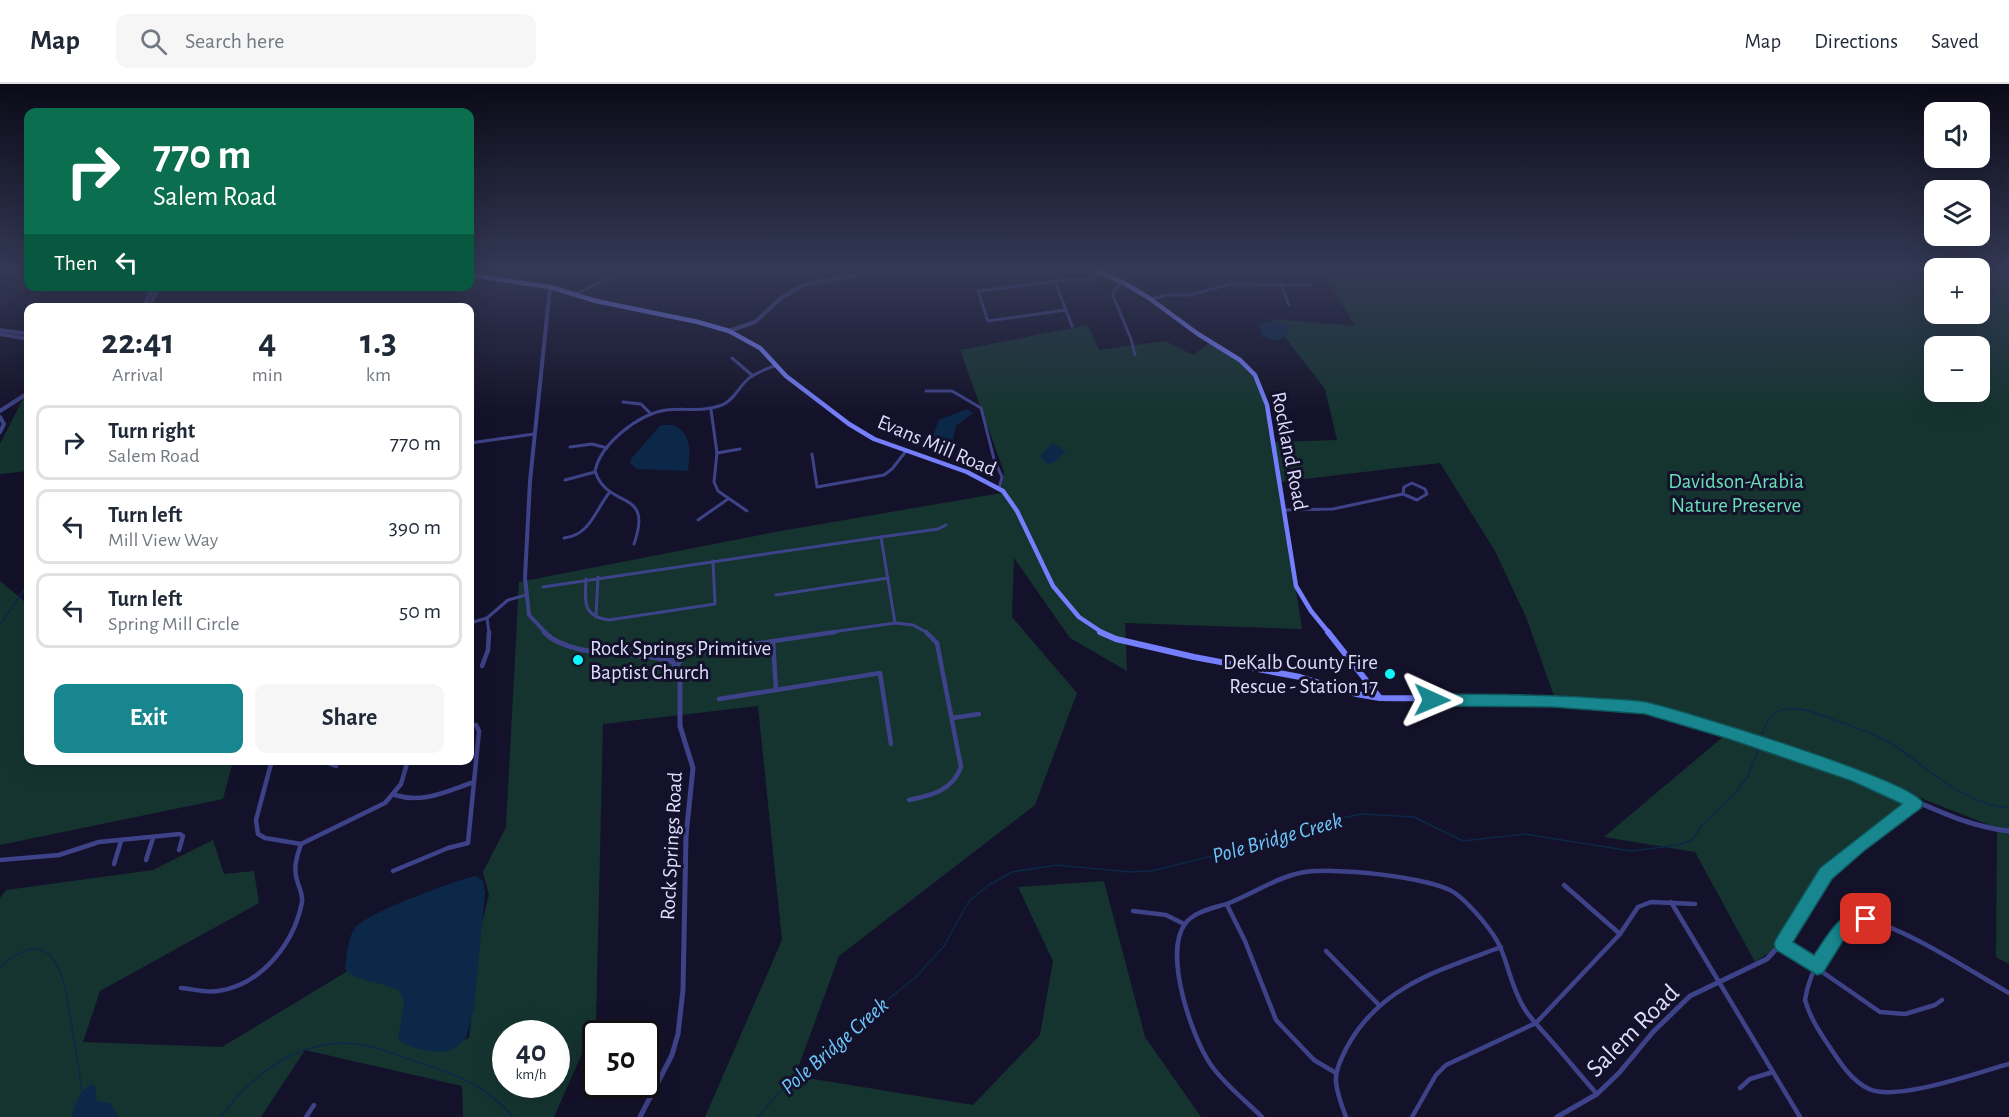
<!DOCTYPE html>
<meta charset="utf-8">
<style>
body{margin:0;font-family:"Alegreya Sans",sans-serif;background:#f6f6f7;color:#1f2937;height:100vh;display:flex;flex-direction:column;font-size:22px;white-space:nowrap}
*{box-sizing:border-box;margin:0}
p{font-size:20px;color:#747a83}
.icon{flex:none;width:33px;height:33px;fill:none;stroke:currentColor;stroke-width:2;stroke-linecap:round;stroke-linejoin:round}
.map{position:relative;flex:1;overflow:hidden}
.sheet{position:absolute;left:24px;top:219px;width:450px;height:462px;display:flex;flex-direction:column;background:#fff;border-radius:12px;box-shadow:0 6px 24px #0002}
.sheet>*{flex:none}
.hud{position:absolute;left:24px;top:24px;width:450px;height:183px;border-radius:12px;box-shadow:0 6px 24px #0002;background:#0b6e4f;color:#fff;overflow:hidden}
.buttons{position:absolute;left:1924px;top:18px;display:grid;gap:12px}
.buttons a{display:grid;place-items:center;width:66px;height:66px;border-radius:12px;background:#fff;box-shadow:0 6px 24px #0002;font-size:30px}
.speed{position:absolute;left:492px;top:936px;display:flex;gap:12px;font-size:30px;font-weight:700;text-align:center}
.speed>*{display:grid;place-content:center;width:78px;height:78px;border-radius:50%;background:#fff;box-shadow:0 6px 24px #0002;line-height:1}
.speed small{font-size:15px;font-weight:400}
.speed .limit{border:3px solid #111;border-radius:9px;background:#fff;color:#111}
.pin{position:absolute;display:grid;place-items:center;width:51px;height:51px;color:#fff;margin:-26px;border-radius:12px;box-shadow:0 3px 9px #0006}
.me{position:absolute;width:66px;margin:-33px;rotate:91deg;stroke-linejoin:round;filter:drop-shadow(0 0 4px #0008)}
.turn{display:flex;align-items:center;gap:21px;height:126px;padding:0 30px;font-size:27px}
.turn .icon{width:78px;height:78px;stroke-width:2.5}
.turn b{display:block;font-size:42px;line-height:51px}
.then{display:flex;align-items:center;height:57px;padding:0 30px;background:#0003;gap:12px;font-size:22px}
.eta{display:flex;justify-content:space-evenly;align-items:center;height:102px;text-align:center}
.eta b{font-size:36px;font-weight:700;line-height:42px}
.primary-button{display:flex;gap:12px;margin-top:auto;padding:12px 30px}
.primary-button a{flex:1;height:69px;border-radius:12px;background:#17868e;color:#fff;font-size:24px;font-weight:700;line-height:69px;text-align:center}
.primary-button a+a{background:#f6f6f7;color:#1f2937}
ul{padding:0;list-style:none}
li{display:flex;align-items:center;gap:18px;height:75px;margin:0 12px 9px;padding:0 18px;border:3px solid #e0e1e3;border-radius:12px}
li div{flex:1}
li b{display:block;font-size:22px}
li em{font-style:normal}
header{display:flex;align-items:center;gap:36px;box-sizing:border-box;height:84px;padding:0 30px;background:#fff;border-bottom:2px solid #e0e1e3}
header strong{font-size:28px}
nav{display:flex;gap:33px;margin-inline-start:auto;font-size:21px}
.search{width:420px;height:54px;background:#f6f6f7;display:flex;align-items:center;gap:15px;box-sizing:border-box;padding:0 21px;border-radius:12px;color:#747a83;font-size:22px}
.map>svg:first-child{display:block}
</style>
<header>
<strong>Map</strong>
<div class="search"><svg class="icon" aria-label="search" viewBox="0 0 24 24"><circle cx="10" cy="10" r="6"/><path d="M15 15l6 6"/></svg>Search here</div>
<nav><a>Map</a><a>Directions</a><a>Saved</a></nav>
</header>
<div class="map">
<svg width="2009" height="1033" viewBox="0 0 2009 1033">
<rect width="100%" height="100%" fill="#14122a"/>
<g fill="#153430" fill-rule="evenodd">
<path d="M1321,186h614v44h45v-44h29v694l-13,-7 1,-129 -84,-33 -87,72 -31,57 -18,24 -22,14 -60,-110 -91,-15 126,-106 -176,-35 -28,-79 -31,-66 -55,-88 -161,19 23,147 -177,-6 2,48 -57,-33 -56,-80 -2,59 65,76 -42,112 -196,151 -44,120 178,29 67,-70 13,-74 -35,-74 86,-6 41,156 56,80h-496l77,-177 -24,-234 -155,18 -7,298 -42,95h-91l-1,-31 -157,-36 -44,67h-261v-219l6,-8 147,-20 60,-30 11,34 30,-3 5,32 -159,88 -17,51 139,5 134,-81 47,10 52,67 14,-5 12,-111 8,-32 -6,-23 23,-45 13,-245 256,-50 226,-39 3,-21 -44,-122 128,-25 11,25 66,-9 28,14 18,-13 41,27 10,17 10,56 65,-2 -12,-51 -54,-70 84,7zM1935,262h45v46h-45zM506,950h50v50h-50z"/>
<path d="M28,305v82l-28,3v-30z"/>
<path d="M0,497l24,20 4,-1v160l205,1 -10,38 -223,46z"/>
</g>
<g fill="#0c2849">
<path d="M1268,237l22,4 -4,11 -9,5 -15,-5 -3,-12z"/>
<path d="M967,325l6,4 -17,13 -4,16 -19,-6 6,-16z"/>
<path d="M661,341h13c19,10 16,29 14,46l-51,-2 -7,-6 1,-4z"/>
<path d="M1052,359l14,8 -13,12 -5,1 -8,-7z"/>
<path d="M476,792l7,5 2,12 -11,116 -8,28c-5,6 -11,12 -19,14 -10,3 -45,-3 -49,-13l6,-35 -4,-12c-14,-8 -48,-11 -55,-22 2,-12 2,-30 10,-41 14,-16 98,-47 121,-52z"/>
<path d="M91,1000l4,2 2,15 13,2 9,14h-47c3,-14 6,-25 19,-33z"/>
</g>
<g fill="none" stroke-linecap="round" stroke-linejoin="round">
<g stroke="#0c2849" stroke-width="1.5">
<path d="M313,216l7,-14"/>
<path d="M0,541l28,-41"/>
<path d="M1760,657c10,-42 35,-35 67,-24 21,8 44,15 63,26 25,15 46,36 72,50 15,8 30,13 47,15"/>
<path d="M0,883c58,-51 66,19 72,61 4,21 7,43 10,64"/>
<path d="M221,1033c30,-42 78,-79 134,-73 22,2 44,12 65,19 38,12 67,23 93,54"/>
<path d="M758,1033l39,-44 119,-96 28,-31 25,-45 20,-16 23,-13 45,-7 72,7 22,-1 123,-30 41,-18 47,-9 52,3 49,24 61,-7 107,17 48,-6 13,-5 10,-15 31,-29 15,-20 12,-31"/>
</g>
<g stroke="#3e4288" stroke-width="3">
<path d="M1055,197l17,45"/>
<path d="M1123,198l-9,8 -1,6 18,43 4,16"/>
<path d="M1281,200l8,21"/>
<path d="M576,210l49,-24"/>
<path d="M1152,215l13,-4h25l41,-11 80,1"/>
<path d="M1066,226l-78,11 -10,-30 95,-12 18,1 10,-7"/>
<path d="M732,274l21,18"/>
<path d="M926,307h26l29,17 13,51 8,18 -3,12"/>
<path d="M623,318l18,2 10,10"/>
<path d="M711,326l6,43 -3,29 4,9 29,20"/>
<path d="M470,359l64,-9"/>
<path d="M570,363l22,-3 15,4"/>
<path d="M717,369l23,-4"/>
<path d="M812,370l5,33 67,-12 8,-6 14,-18"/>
<path d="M565,396l30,-8"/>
<path d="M1412,399l13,6 2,5 -10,6 -14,-6 1,-7z"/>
<path d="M1285,426l48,-1 70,-15"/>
<path d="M698,436l30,-21"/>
<path d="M881,453l57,-8 8,-4"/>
<path d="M564,454c26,-3 31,-27 45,-45"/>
<path d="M634,460c20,-57 -26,-33 -39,-73 6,-28 44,-57 71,-61 19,-2 38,2 56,-5 12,-5 16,-17 26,-26 8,-7 19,-10 29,-14"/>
<path d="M586,495c-1,23 -4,37 23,41l106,-16 -2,-43"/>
<path d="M543,503l338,-50 14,86 -70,10"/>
<path d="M776,511l112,-17"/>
<path d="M596,533l2,-40"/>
<path d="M487,534l2,15"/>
<path d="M470,539l17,-5 21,-18 18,-5"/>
<path d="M895,539l18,2 15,8"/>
</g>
<g stroke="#3e4288" stroke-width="4.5">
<path d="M688,566l32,-1 115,-17"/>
<path d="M669,575l19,-9 -11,16"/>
<path d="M482,582l6,-16 1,-18"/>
<path d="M776,606l104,-17 11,71"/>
<path d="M719,615l57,-9 -3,-49"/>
<path d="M952,634l27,-4"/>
<path d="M272,676l-16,60 2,14 7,4 36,6 84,-41 16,-19 7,-24"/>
<path d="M320,676l16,6"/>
<path d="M395,711c28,9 52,-4 79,-13"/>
<path d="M909,716c23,-5 43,-9 52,-33l-24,-124 -11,-11"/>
<path d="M0,776l59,-5 40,-13 81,-8 3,2 -4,14"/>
<path d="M146,776l7,-22"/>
<path d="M114,780l7,-23"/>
<path d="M393,787l55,-23 20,-5 11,-112 -3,-6"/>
<path d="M1564,801l56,49"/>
<path d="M1671,818l129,215"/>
<path d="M1227,821l18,36 31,79 38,40 22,13"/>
<path d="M1133,827l33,4 18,9"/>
<path d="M1782,860l98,68 25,2 30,-9 7,-5"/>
<path d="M1326,867l52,53"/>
<path d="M181,904c12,1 25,5 37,3 43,-6 76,-47 84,-89 1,-8 -3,-14 -5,-22 -4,-12 0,-24 4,-36"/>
<path d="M2009,909c-40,-23 -107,-68 -151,-75 -26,14 -49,53 -53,82 5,18 16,34 26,49 10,15 21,32 38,40 28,13 110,-17 140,-25"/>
<path d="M1740,1004l10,-9 23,-7"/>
<path d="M306,1033l8,-12"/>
<path d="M1262,1033c-17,-17 -37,-32 -51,-52 -19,-27 -48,-112 -26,-141 9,-13 30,-16 44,-21 24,-9 46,-25 71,-30 29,-7 132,4 155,20 15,11 40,40 46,56 9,22 10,37 23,59 6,10 15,19 23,28 17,19 33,39 50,58"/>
<path d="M1346,1033c-4,-11 -9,-23 -10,-35 -1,-12 6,-25 11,-35 33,-61 93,-77 154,-100"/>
<path d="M1412,1033l24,-42 10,-10 90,-42 84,-89 18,-27 13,-5 44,2"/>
</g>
<g stroke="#3e4288" stroke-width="4">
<path d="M1102,188l8,-2"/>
<path d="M143,224l11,-22"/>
<path d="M149,224l10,-22"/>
<path d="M0,246l28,4"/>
<path d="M729,247l26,-9 26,-24 22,-13 84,-15"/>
<path d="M0,250l28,5"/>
<path d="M0,327l28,-18"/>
<path d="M0,333l4,7 -4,8"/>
<path d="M546,549l-17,-18 -4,-37 5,-97 20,-194"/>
</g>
<g stroke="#3e4288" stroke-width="5">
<path d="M544,548c29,29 93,17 129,30l7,16v48l13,42 -7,68 -3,154 -5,44 -6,21 -32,62"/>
<path d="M1748,655c45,15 91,30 135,48 42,17 80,39 126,44"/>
<path d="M1557,1033l40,-23 22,-21 34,-41 37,-36 77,-37 21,-23 38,-62 32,-28 57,-43"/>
</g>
<g stroke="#757efc" stroke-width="4.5">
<path d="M1095,186l29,13 25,15 49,36 42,26 15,15 12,30 29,181 15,25 18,22"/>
<path d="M470,191l80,12 46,14 102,21 31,9 31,17 26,28 63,48 25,15 93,33 36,19 14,20 36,75 26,31 24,16"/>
</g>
<g stroke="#757efc" stroke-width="6">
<path d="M1100,548l16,7 78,18 106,20 56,17 24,4c82,1 167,-3 248,8 41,5 81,21 120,33"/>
<path d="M1328,548l52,66"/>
</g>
</g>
<linearGradient id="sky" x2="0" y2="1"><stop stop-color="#0b0a17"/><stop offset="0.56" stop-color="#343955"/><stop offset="1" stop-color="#343955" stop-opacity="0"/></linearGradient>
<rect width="2009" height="331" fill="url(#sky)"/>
<path fill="#17868e" stroke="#0f575c" stroke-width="1.5" d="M1432,610c54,0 109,0 164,4 16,1 34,1 50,4 36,8 266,78 277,101l-2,5 -57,43 -32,28 -39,63 21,13c13,-19 30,-53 58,-42l2,6 -2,5 -12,2 -14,10 -23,37 -6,2 -41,-25 -2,-6 2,-5 44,-71 82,-64 -50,-23 -123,-42 -84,-25 -93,-7 -120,-1 -6,-2 -2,-4 2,-4z"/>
<g fill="#0df7f9" stroke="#14122a" stroke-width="2">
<circle cx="578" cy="576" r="6"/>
<circle cx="1390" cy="590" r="6"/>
</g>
<g text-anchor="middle" stroke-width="6" stroke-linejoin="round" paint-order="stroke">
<g font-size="21" fill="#dddcfe" stroke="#14122a">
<text transform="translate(937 361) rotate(23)" y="7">Evans Mill Road</text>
<text transform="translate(1290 367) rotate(79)" y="7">Rockland Road</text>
<text transform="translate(671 762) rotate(-87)" y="7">Rock Springs Road</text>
</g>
<g font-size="21" fill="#68deb6" stroke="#14122a">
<text x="1736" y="404">Davidson-Arabia<tspan x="1736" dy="24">Nature Preserve</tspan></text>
</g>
<g font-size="21" fill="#dddcfe" stroke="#14122a" text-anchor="start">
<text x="590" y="571">Rock Springs Primitive<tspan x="590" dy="24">Baptist Church</tspan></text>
<text x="1378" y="585" text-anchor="end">DeKalb County Fire<tspan x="1378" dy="24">Rescue - Station 17</tspan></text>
</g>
<g font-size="22" font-style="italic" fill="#6cc6fb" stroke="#14122a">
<text transform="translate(1277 753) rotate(-16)" y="8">Pole Bridge Creek</text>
<text transform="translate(834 961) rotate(-41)" y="8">Pole Bridge Creek</text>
</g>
<g font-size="26" fill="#dddcfe" stroke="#14122a">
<text transform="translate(1632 946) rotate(-45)" y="9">Salem Road</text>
</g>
</g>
</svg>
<div class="buttons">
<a><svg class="icon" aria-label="sound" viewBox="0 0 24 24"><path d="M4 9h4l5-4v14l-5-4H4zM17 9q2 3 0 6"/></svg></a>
<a><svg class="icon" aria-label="layers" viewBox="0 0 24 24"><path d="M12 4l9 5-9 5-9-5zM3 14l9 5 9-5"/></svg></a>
<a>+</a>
<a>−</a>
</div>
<div class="speed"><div>40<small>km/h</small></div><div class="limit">50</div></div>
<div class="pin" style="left:1866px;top:835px;background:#d93025"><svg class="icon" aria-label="arrive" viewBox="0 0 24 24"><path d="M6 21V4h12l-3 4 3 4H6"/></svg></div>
<svg class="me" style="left:1432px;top:616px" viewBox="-20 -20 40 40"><path d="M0-17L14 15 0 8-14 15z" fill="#17868e" stroke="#fff" stroke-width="4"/></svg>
<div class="hud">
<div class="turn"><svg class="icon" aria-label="right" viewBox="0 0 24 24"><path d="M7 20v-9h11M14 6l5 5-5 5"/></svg><div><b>770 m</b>Salem Road</div></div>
<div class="then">Then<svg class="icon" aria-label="left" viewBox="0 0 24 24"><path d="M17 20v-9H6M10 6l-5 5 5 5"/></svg></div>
</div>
<section class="sheet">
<div class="eta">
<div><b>22:41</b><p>Arrival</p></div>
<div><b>4</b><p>min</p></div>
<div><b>1.3</b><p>km</p></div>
</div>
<ul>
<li><svg class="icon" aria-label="right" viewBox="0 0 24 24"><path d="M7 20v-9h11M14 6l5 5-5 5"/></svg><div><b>Turn right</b><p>Salem Road</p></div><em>770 m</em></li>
<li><svg class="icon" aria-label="left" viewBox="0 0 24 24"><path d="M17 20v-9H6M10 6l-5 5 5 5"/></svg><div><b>Turn left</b><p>Mill View Way</p></div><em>390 m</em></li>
<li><svg class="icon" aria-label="left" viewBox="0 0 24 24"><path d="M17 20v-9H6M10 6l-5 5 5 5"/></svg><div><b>Turn left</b><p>Spring Mill Circle</p></div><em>50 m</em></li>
</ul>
<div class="primary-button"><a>Exit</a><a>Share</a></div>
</section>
</div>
